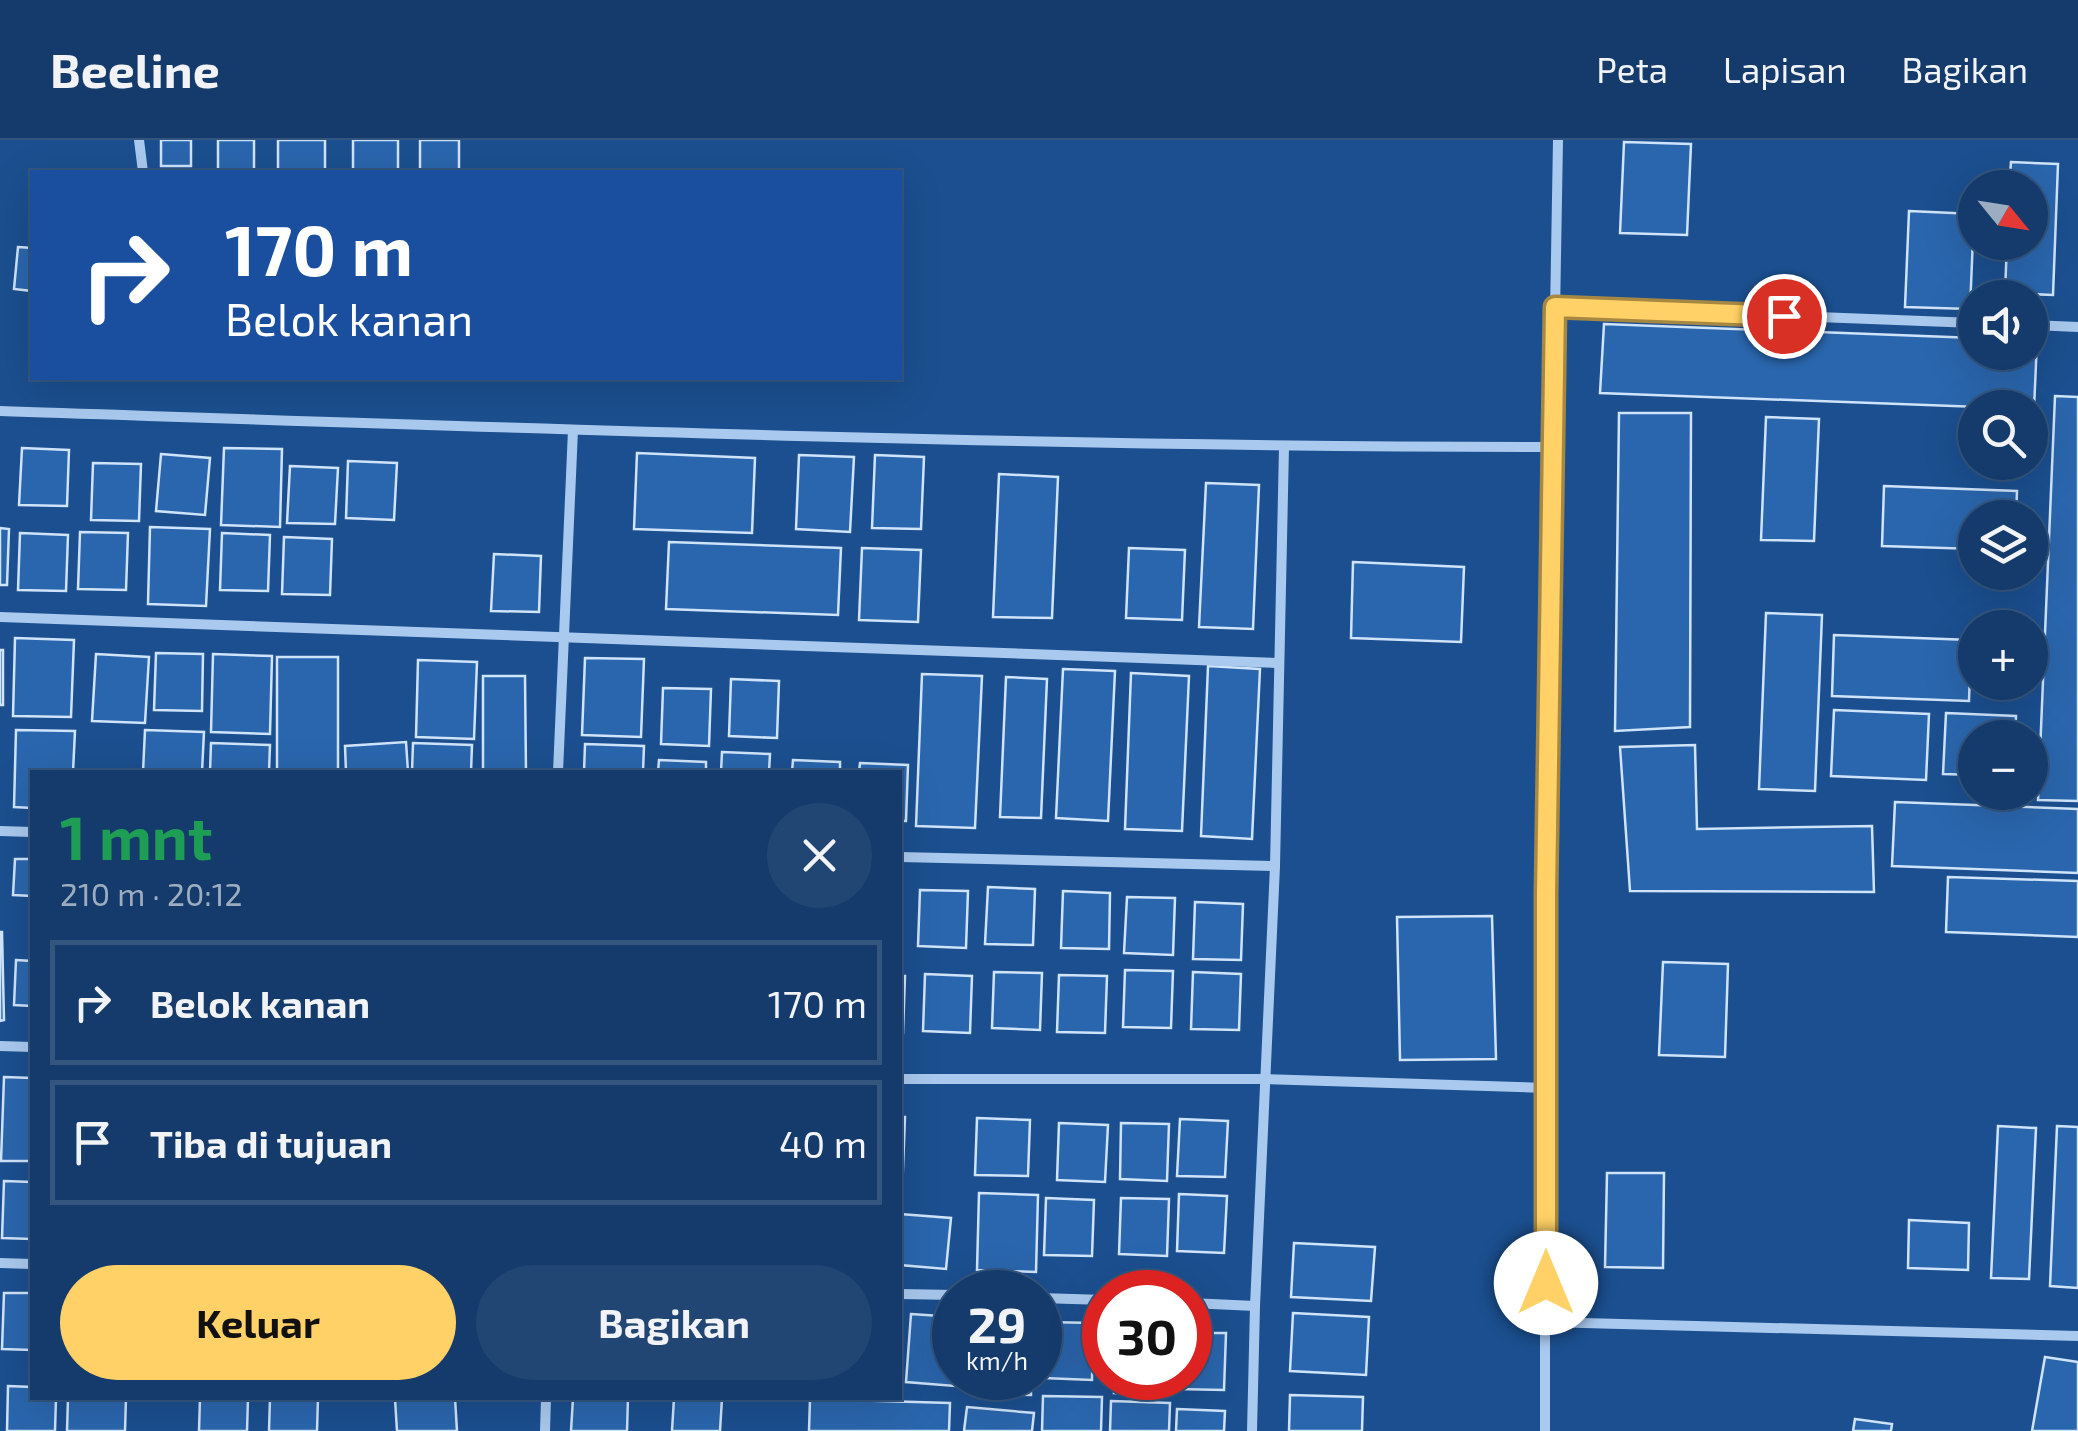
<!DOCTYPE html>
<html lang="id">
<meta charset="utf-8">
<style>
body{margin:0;font-family:"Exo 2",sans-serif;background:#214673;color:#f1f3f6;height:100vh;display:flex;flex-direction:column;font-size:38px;white-space:nowrap}
*{box-sizing:border-box;margin:0}
p{font-size:32px;color:#9dadc1}
.icon{flex:none;width:55px;height:55px;fill:none;stroke:currentColor;stroke-width:2;stroke-linecap:round;stroke-linejoin:round}
.map{position:relative;flex:1;overflow:hidden}
.drawer{position:absolute;left:30px;top:630px;width:872px;height:630px;display:flex;flex-direction:column;background:#143b6b;border-radius:0px;box-shadow:0 10px 40px #0002,0 0 0 2px #33557e}
.drawer>*{flex:none}
.top-card{position:absolute;left:30px;top:30px;width:872px;height:210px;border-radius:0px;box-shadow:0 10px 40px #0002,0 0 0 2px #33557e;background:#1a4fa0;color:#fff;overflow:hidden}
.needle{width:65px;rotate:120deg}
.buttons{position:absolute;left:1958px;top:30px;display:grid;gap:20px}
.buttons a{display:grid;place-items:center;width:90px;height:90px;border-radius:50%;background:#143b6b;box-shadow:0 10px 40px #0002,0 0 0 2px #33557e;font-size:50px}
.speed{position:absolute;left:932px;top:1130px;display:flex;gap:20px;font-size:50px;font-weight:700;text-align:center}
.speed>*{display:grid;place-content:center;width:130px;height:130px;border-radius:50%;background:#143b6b;box-shadow:0 10px 40px #0002,0 0 0 2px #33557e;line-height:1}
.speed small{font-size:25px;font-weight:400}
.speed .limit{border:15px solid #d22;background:#fff;color:#111}
.pin{position:absolute;display:grid;place-items:center;width:85px;height:85px;color:#fff;margin:-42px;border:5px solid #fff;border-radius:50%;box-shadow:0 2px 10px #0007}
.me{position:absolute;width:110px;margin:-55px;rotate:0deg;stroke-linejoin:round;filter:drop-shadow(0 0 8px #0008)}
.turn{display:flex;align-items:center;gap:35px;height:210px;padding:0 30px;font-size:45px}
.turn .icon{width:130px;height:130px;stroke-width:2.5}
.turn b{display:block;font-size:70px;line-height:85px}
.round{display:grid;place-items:center;flex:none;width:105px;height:105px;border-radius:52px;background:#214673}
.head{display:flex;align-items:center;justify-content:space-between;height:170px;padding:0 30px}
h1{font-size:60px;font-weight:700;line-height:75px;color:#1e9e55}
.cta{display:flex;gap:20px;margin-top:auto;padding:20px 30px}
.cta a{flex:1;height:115px;border-radius:60px;background:#ffd166;color:#111;font-size:40px;font-weight:700;line-height:115px;text-align:center}
.cta a+a{background:#214673;color:#f1f3f6}
ul{padding:0;list-style:none}
li{display:flex;align-items:center;gap:30px;height:125px;margin:0 20px 15px;padding:0 10px;border:5px solid #33557e;border-radius:0px}
li div{flex:1}
li b{display:block;font-size:38px}
li em{font-style:normal}
header{display:flex;align-items:center;gap:60px;box-sizing:border-box;height:140px;padding:0 50px;background:#143b6b;border-bottom:2px solid #33557e}
header strong{font-size:48px}
nav{display:flex;gap:55px;margin-inline-start:auto;font-size:35px}
.map>svg:first-child{display:block}
</style>
<header>
<strong>Beeline</strong>
<nav><a>Peta</a><a>Lapisan</a><a>Bagikan</a></nav>
</header>
<div class="map">
<svg width="2078" height="1291" viewBox="0 0 2078 1291">
<rect width="100%" height="100%" fill="#1b4f8f"/>
<g fill="#2a66ad" stroke="#cfe3fa" stroke-width="2.5">
<rect x="161" y="0" width="30" height="26"/>
<rect x="218" y="0" width="36" height="32"/>
<rect x="278" y="0" width="47" height="32"/>
<rect x="353" y="0" width="45" height="32"/>
<rect x="420" y="0" width="39" height="32"/>
<path d="M1624,2l67,2 -4,91 -67,-2z"/>
<path d="M2011,22l47,2 -5,131 -48,-2 2,-51h23v-54h-21z"/>
<path d="M1909,71l65,3 -4,95 -65,-2z"/>
<path d="M18,107l14,1v43l-18,-2z"/>
<path d="M1604,184l371,14v14h55v-12l7,1 -3,68 -434,-16z"/>
<path d="M2055,256l23,1v404l-40,-1z"/>
<path d="M1619,273h72l-1,314 -75,4z"/>
<path d="M1766,277l53,2 -5,122 -53,-1z"/>
<path d="M22,308l47,2 -2,56 -48,-1z"/>
<path d="M224,308l58,1 -2,78 -59,-2z"/>
<path d="M637,313l118,5 -3,75 -118,-4z"/>
<path d="M161,314l49,4 -5,57 -49,-4z"/>
<path d="M799,315l55,2 -4,75 -54,-3z"/>
<path d="M875,315l49,2 -3,72 -49,-1z"/>
<path d="M348,321l49,2 -3,57 -48,-2z"/>
<path d="M93,323l48,1 -2,57 -48,-1z"/>
<path d="M290,326l48,2 -3,56 -48,-1z"/>
<path d="M999,334l59,3 -6,141 -59,-1z"/>
<path d="M1206,343l53,2 -6,144 -54,-2z"/>
<path d="M1884,346l133,5 -1,27h-41v31l-93,-3z"/>
<path d="M150,387l60,2 -4,77 -58,-2z"/>
<path d="M0,388l9,1 -2,56h-7z"/>
<path d="M80,392l48,1 -2,57 -48,-1z"/>
<path d="M20,393l48,2 -2,56 -48,-1z"/>
<path d="M222,393l48,2 -2,56 -48,-1z"/>
<path d="M284,397l48,2 -2,56 -48,-1z"/>
<path d="M669,402l172,6 -3,67 -172,-6z"/>
<path d="M862,408l59,2 -3,72 -59,-2z"/>
<path d="M1129,408l56,2 -3,70 -56,-2z"/>
<path d="M494,414l47,2 -2,56 -48,-1z"/>
<path d="M1353,422l111,5 -3,75 -110,-4z"/>
<path d="M1766,473l56,2 -7,176 -56,-2z"/>
<path d="M1834,495l137,5 -2,61 -137,-5z"/>
<path d="M15,498l59,2 -3,77 -58,-1z"/>
<rect x="0" y="510" width="3" height="55"/>
<path d="M156,513l47,1 -1,57 -48,-1z"/>
<path d="M96,514l53,3 -4,66 -53,-2z"/>
<path d="M213,514l59,2 -2,78 -59,-2z"/>
<rect x="277" y="517" width="61" height="115"/>
<path d="M585,518l59,1 -3,78 -59,-2z"/>
<path d="M418,520l59,2 -3,77 -58,-2z"/>
<path d="M1208,526l52,3 -8,170 -51,-3z"/>
<path d="M1063,529l52,2 -7,150 -52,-3z"/>
<path d="M1131,533l58,3 -7,155 -57,-2z"/>
<path d="M922,534l60,2 -7,152 -59,-2z"/>
<path d="M483,536h42l1,96h-43z"/>
<path d="M1006,537l41,2 -6,139 -41,-1z"/>
<path d="M731,539l48,2 -2,57 -48,-2z"/>
<path d="M663,548l48,1 -2,57 -48,-2z"/>
<path d="M1834,570l95,4 -3,66 -95,-4z"/>
<path d="M1946,573l70,3 -1,22h-40v37l-32,-1z"/>
<path d="M16,590l59,1 -2,41h-41v36l-18,-1z"/>
<path d="M145,590l59,2 -2,40h-59z"/>
<path d="M406,602l2,30h-62l-1,-26z"/>
<path d="M211,603l59,2 -1,27h-59z"/>
<path d="M413,603l59,2 -1,27h-59z"/>
<path d="M585,604l59,2 -1,26h-59z"/>
<path d="M1695,605l2,84 175,-3 2,66 -244,-1 -10,-144z"/>
<path d="M722,612l48,2 -1,18h-48z"/>
<path d="M659,620l47,2v10h-48z"/>
<path d="M793,620l47,2v10h-48z"/>
<path d="M860,623l48,2 -2,56h-6v-49h-41z"/>
<path d="M1895,662l183,7v64l-186,-7z"/>
<path d="M15,719h17v37l-19,-1z"/>
<path d="M1948,737l130,4v56l-132,-5z"/>
<path d="M988,747l47,2 -2,56 -48,-1z"/>
<path d="M920,750l48,1 -2,57 -48,-2z"/>
<path d="M1063,751l47,2 -1,56 -48,-1z"/>
<path d="M1127,757l48,1 -2,57 -49,-2z"/>
<path d="M1195,762l48,2 -2,56 -48,-1z"/>
<path d="M1492,776l4,143 -96,1 -3,-143z"/>
<path d="M0,792h2l2,88 -4,1z"/>
<path d="M16,820l16,1v45l-18,-1z"/>
<path d="M1663,822l65,2 -3,93 -66,-2z"/>
<path d="M1125,830l48,1 -2,57 -48,-1z"/>
<path d="M994,832l48,1 -2,57 -48,-2z"/>
<path d="M1193,832l48,2 -2,56 -48,-1z"/>
<path d="M925,834l47,2 -2,57 -47,-2z"/>
<path d="M1059,835l48,1 -2,57 -48,-1z"/>
<path d="M900,836h5l-2,57h-3z"/>
<path d="M4,937l28,1v83h-31z"/>
<path d="M900,977h5l-3,77h-2z"/>
<path d="M977,978l53,2 -2,56 -53,-1z"/>
<path d="M1180,979l48,2 -3,56 -48,-1z"/>
<path d="M1059,983l49,2 -3,57 -48,-2z"/>
<path d="M1121,983l48,1 -2,57 -47,-2z"/>
<path d="M1998,986l38,2 -7,151 -38,-1z"/>
<path d="M2057,986l21,1v161l-28,-2z"/>
<path d="M1607,1033h57l-1,95 -58,-1z"/>
<path d="M4,1041l28,1v57l-30,-1z"/>
<path d="M979,1053l59,2 -2,77 -59,-2z"/>
<path d="M1179,1054l48,2 -3,57 -47,-2z"/>
<path d="M1046,1058l48,2 -2,56 -48,-1z"/>
<path d="M1121,1058l48,1 -2,57 -48,-2z"/>
<path d="M900,1074l51,4 -5,51 -46,-4z"/>
<path d="M1909,1080l60,3 -1,47 -60,-2z"/>
<path d="M1294,1103l81,4 -4,54 -80,-4z"/>
<path d="M4,1153h28v57l-30,-1z"/>
<path d="M1293,1173l76,4 -3,58 -76,-4z"/>
<path d="M911,1174l44,3v61h12v9l-61,-5z"/>
<path d="M1046,1182l47,1 -1,57 -48,-2z"/>
<path d="M1190,1193h36l-2,57 -47,-1v-11h13z"/>
<path d="M2045,1217l33,5v69h-46z"/>
<path d="M973,1238h58v17l-59,-1z"/>
<path d="M1115,1238h47v17l-48,-2z"/>
<path d="M8,1246l24,1v11h24l-1,33h-48z"/>
<path d="M1290,1255l73,2 -1,34h-73z"/>
<path d="M1043,1256l59,1 -1,34h-59z"/>
<path d="M68,1258h58l-1,33h-58z"/>
<path d="M200,1258h48l-1,33h-48z"/>
<path d="M270,1258h48l-1,33h-48z"/>
<path d="M455,1258l2,33h-60l-2,-32z"/>
<path d="M573,1258h55l-1,33h-56z"/>
<path d="M674,1258h48l-2,33h-48z"/>
<path d="M810,1259l140,4 -1,28h-140z"/>
<path d="M1111,1261l59,2 -1,28h-59z"/>
<path d="M967,1267l67,6 -2,18h-68z"/>
<path d="M1177,1269l48,2 -1,20h-48z"/>
<path d="M1855,1279l37,5 -1,7h-38z"/>
</g>
<g fill="none" stroke-linecap="round" stroke-linejoin="round">
<g stroke="#a9c9ee" stroke-width="10">
<path d="M139,0l4,32"/>
<path d="M1555,167l420,16"/>
<path d="M2030,185l48,2"/>
<path d="M0,271c517,17 1034,36 1552,36"/>
<path d="M0,477l1279,46"/>
<path d="M558,632l15,-342"/>
<path d="M0,691l32,1"/>
<path d="M900,717l375,9"/>
<path d="M0,906l32,1"/>
<path d="M900,939h366l280,9"/>
<path d="M0,1123l32,1"/>
<path d="M900,1154l55,1"/>
<path d="M1040,1158l65,2"/>
<path d="M1190,1163l65,3"/>
<path d="M1546,1182l532,14"/>
<path d="M545,1291l1,-33"/>
<path d="M1252,1291l3,-125 20,-440 9,-419"/>
<path d="M1545,1291v-536l13,-755"/>
</g>
</g>
<g fill="none" stroke-linecap="round" stroke-linejoin="round">
<g stroke="#a68842" stroke-width="25">
<path id="route" d="M1546,1143v-389l9,-587 229,9"/>
</g>
<use href="#route" stroke="#ffd166" stroke-width="18"/>
</g>
</svg>
<div class="buttons">
<a><svg class="needle" viewBox="-14 -14 28 28"><path d="M0-13l5 13h-10z" fill="#e53935"/><path d="M0 13l5-13h-10z" fill="#9dadc1"/></svg></a>
<a><svg class="icon" aria-label="sound" viewBox="0 0 24 24"><path d="M4 9h4l5-4v14l-5-4H4zM17 9q2 3 0 6"/></svg></a>
<a><svg class="icon" aria-label="search" viewBox="0 0 24 24"><circle cx="10" cy="10" r="6"/><path d="M15 15l6 6"/></svg></a>
<a><svg class="icon" aria-label="layers" viewBox="0 0 24 24"><path d="M12 4l9 5-9 5-9-5zM3 14l9 5 9-5"/></svg></a>
<a>+</a>
<a>−</a>
</div>
<div class="speed"><div>29<small>km/h</small></div><div class="limit">30</div></div>
<div class="pin" style="left:1784px;top:176px;background:#d93025"><svg class="icon" aria-label="arrive" viewBox="0 0 24 24"><path d="M6 21V4h12l-3 4 3 4H6"/></svg></div>
<svg class="me" style="left:1546px;top:1143px" viewBox="-20 -20 40 40"><circle r="19" fill="#fff"/><path d="M0-13L10 11 0 6-10 11z" fill="#ffd166"/></svg>
<div class="top-card">
<div class="turn"><svg class="icon" aria-label="right" viewBox="0 0 24 24"><path d="M7 20v-9h11M14 6l5 5-5 5"/></svg><div><b>170 m</b>Belok kanan</div></div>
</div>
<section class="drawer">
<div class="head"><div><h1>1 mnt</h1><p>210 m · 20:12</p></div><a class="round"><svg class="icon" aria-label="close" viewBox="0 0 24 24"><path d="M6 6l12 12M18 6L6 18"/></svg></a></div>
<ul>
<li><svg class="icon" aria-label="right" viewBox="0 0 24 24"><path d="M7 20v-9h11M14 6l5 5-5 5"/></svg><div><b>Belok kanan</b></div><em>170 m</em></li>
<li><svg class="icon" aria-label="arrive" viewBox="0 0 24 24"><path d="M6 21V4h12l-3 4 3 4H6"/></svg><div><b>Tiba di tujuan</b></div><em>40 m</em></li>
</ul>
<div class="cta"><a>Keluar</a><a>Bagikan</a></div>
</section>
</div>
